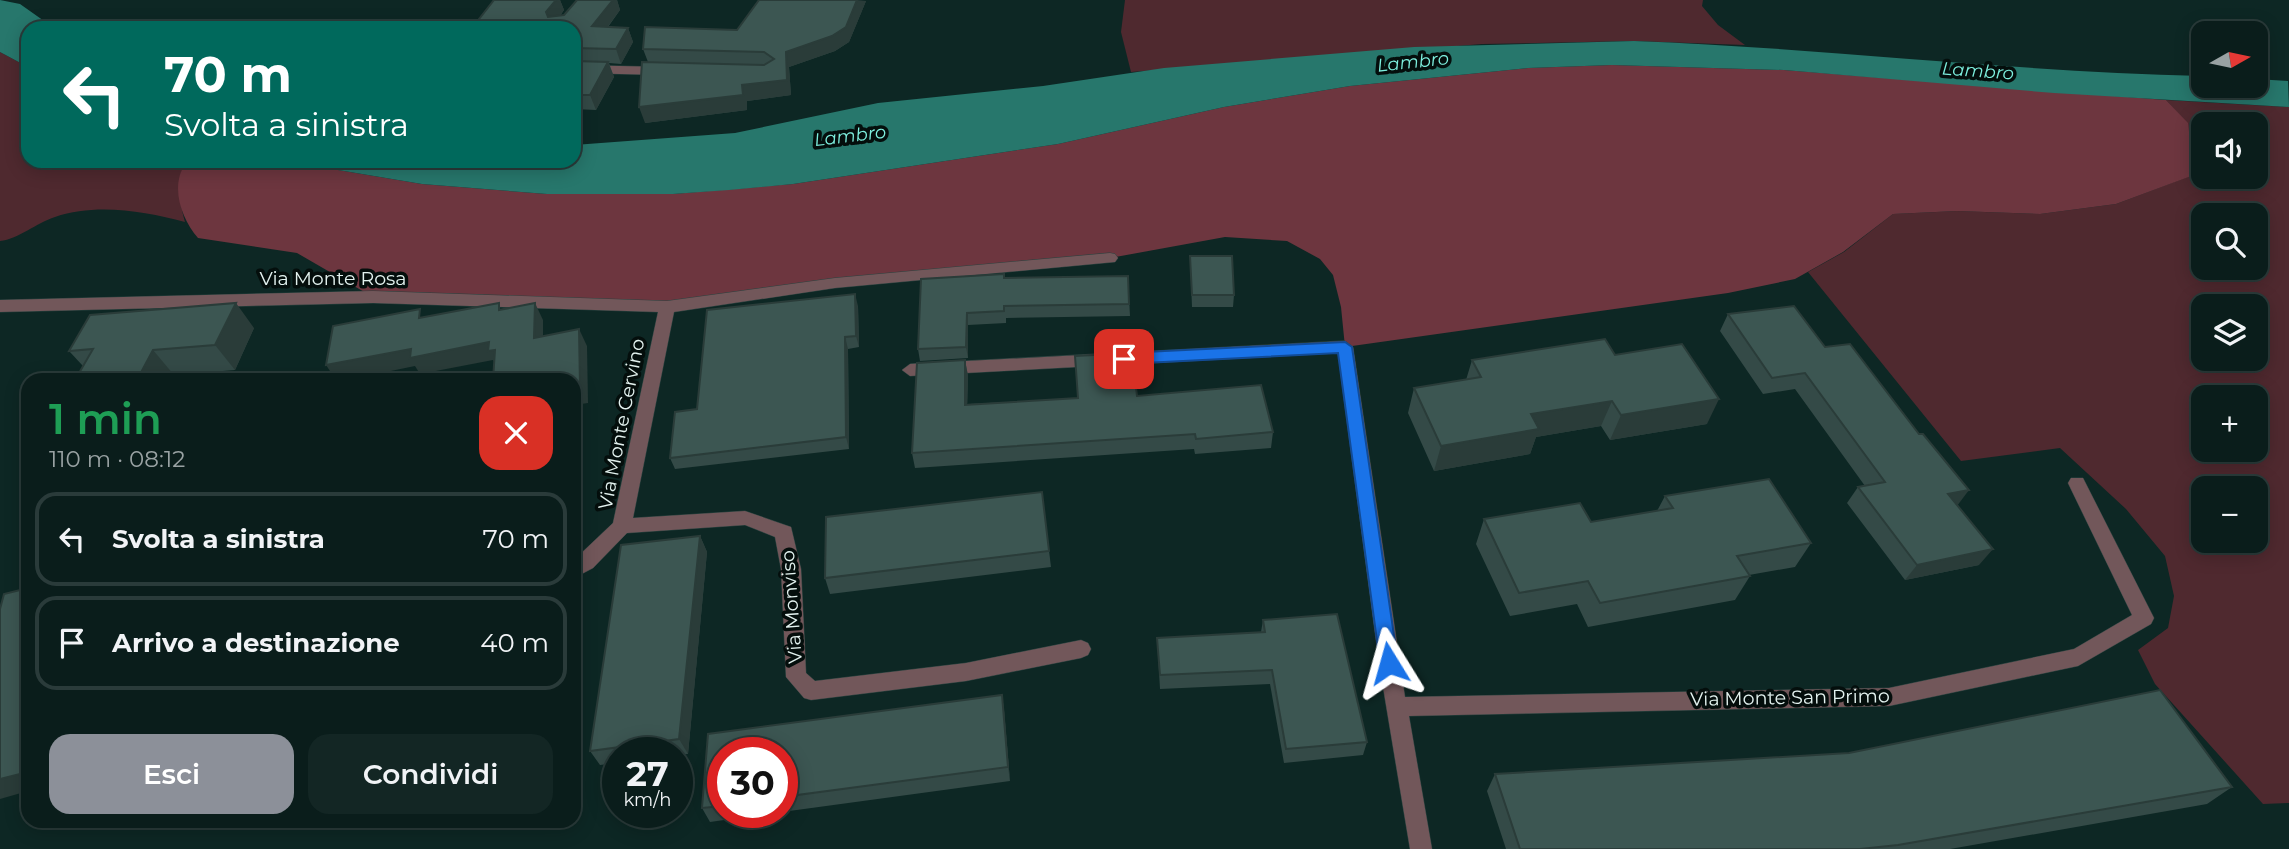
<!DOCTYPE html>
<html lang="it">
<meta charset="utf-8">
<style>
body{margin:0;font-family:Montserrat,sans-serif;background:#132624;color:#f1f3f6;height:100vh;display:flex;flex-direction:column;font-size:26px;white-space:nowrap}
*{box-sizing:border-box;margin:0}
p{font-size:23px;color:#99a2a3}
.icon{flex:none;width:38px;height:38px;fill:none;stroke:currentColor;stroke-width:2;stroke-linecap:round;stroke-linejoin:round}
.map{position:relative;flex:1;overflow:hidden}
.panel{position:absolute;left:21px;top:373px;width:560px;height:455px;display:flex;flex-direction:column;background:#0a1d1b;border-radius:21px;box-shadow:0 4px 18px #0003,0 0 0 2px #2a3b3a}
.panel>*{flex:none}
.guide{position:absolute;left:21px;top:21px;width:560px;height:147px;border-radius:21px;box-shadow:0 4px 18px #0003,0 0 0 2px #2a3b3a;background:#00695c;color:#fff;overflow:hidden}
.needle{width:46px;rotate:81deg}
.buttons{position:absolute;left:2191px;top:21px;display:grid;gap:14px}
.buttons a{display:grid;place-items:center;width:77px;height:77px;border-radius:14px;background:#0a1d1b;box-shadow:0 4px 18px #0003,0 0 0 2px #2a3b3a;font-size:35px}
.speed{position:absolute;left:602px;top:737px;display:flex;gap:14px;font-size:35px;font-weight:700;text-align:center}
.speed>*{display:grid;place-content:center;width:91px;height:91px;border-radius:50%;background:#0a1d1b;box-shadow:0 4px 18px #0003,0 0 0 2px #2a3b3a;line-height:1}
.speed small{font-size:18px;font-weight:400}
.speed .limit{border:10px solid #d22;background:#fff;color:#111}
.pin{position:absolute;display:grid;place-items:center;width:60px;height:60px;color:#fff;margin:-30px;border-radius:14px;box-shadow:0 4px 10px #0006}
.me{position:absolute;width:77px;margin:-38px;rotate:352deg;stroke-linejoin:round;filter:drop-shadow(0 0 5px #0008)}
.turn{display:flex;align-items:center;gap:24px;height:147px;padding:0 28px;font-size:32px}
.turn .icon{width:91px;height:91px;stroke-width:2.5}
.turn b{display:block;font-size:49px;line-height:60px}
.round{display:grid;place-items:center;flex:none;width:74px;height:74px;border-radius:21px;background:#132624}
.overview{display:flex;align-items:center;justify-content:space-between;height:119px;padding:0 28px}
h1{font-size:42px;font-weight:600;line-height:52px;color:#1e9e55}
.action{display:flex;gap:14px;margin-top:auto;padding:14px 28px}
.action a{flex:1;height:80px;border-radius:21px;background:#8c9099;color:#fff;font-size:28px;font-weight:600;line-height:80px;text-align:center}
.action a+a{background:#132624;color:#f1f3f6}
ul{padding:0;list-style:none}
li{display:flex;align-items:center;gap:21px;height:94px;margin:0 14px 10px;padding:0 14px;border:4px solid #2a3b3a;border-radius:21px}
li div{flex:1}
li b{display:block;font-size:26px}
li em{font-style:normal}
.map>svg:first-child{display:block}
</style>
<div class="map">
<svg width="2289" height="849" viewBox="0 0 2289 849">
<rect width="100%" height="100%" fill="#0d2724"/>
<g fill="#4f292f" fill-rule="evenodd">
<path d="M1125,0h578l-1,6 16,19 27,20 -111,-4 -152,3 -351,28 -10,-40z"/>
<path d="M0,52l28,15v94h159c-13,18 -7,41 -2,61 -41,-11 -89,-19 -130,-5 -19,6 -36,22 -55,24z"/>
<path d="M2166,100l123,7v696l-26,1 -108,-120 -17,-34 30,-22 6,-32 -9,-40 -39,-47 -66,-61 -99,13 -153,-189 36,-20 49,-38 64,-3 83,3 76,-10 77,-29 -6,-52zM2203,124h53v53h-53zM2203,215h53v53h-53zM2203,306h53v53h-53zM2203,397h53v53h-53zM2203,488h53v53h-53z"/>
</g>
<path fill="#6d363f" d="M1612,65l172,5 382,30 22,23 6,52 -78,29 -76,10 -83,-3 -64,3 -50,38 -48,27 -67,14 -383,54 -4,-40 -8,-32 -13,-16 -33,-18 -62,-4 -115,21 -275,25 -168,24 -294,-10 -76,-44 -99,-15c-17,-20 -29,-53 -11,-77h97l138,23 125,10h126l120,-10 265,-40 166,-37 126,-21 178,-18z"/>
<g fill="#27776c">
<path d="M0,0l20,4 34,24h-26v39l-28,-15z"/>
<path d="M1634,41c190,7 379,31 569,35v10h53v-7l32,2 1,26 -235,-14 -270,-23 -172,-5 -84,3 -178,18 -126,21 -166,37 -265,40 -64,6 -56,4h-126l-125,-10 -138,-23h290v-16l161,-12 143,-30 165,-17 121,-18 250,-21z"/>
</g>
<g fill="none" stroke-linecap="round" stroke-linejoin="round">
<g stroke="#2b4340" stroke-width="1">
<g id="street">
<path d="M574,65l91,2 7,4 -7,4 -91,-2z"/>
<path d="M1110,253l5,1 3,4 -3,4 -280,26 -161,24 -41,206 112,-7 46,16 10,42 5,104 9,8 151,-18 115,-23 7,3 3,6 -3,6 -7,3 -115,23 -155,19 -7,-2 -18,-21 -5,-108 -6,-32 -30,-12 -118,8 -34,35 -19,10v-18l39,-37 45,-211 -285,-9 -373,9v-12l373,-9 294,10 168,-23z"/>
<path d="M1345,341l8,6 52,350 484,-9 185,-39 58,-34 -64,-132 3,-5h12l71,140 -3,6 -73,42 -189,40 -480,10 23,133h-22l-31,-186 -41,-310 -428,23 -8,-6 8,-6z"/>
</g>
</g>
<use href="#street" fill="#72575a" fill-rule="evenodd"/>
</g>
<g fill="#344a47">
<path d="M494,0h66l4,10 -4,6 4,-1 13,-15h40l3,10 -12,17 20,1 5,14 -12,22 -12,-1 5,14 -18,33 -22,-1v-81z"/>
<path d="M866,1l-17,41 -14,9 -46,16 2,28 -44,6v9l-102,13 3,-61 -5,-13 94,-19z"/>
<path d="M1190,256l44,39 -1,12h-41z"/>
<path d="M1128,276l2,40 -124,2v5l-38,2v33l-48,3 -2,-12 86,-71z"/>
<path d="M858,306l1,41 -11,2 1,100 -174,20 -5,-11 27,-49z"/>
<path d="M1728,314l97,33 132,158 22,60 -74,15 -58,-77 11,-16 7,-1 -70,-97 -32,5 -43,-63z"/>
<path d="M254,328l-19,42 -61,5 -91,-9 -14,-15z"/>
<path d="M1615,355l92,69 -97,16 -9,-14 -65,11 -6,17 -96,17 -26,-58 6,-25 52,-8 6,-20z"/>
<path d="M965,360l3,16 -1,28 170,-8 136,36 -2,16 -76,6 -1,-5 -279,19 -3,-15z"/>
<path d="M1042,492l9,75 -221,27 -5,-16z"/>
<path d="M1665,496l146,47 -16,24 -46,8 1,1 -15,24 -147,27 -11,-23 -67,12 -34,-72 8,-25 107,3 66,-11z"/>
<path d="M700,536l7,16 -19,202 -11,1v-3h-59v11l-18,2 -10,-14z"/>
<path d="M1263,620l104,122 -4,13 -79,8 -14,-79 -110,5 -3,-51 104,-6z"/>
<path d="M1002,695l2,15 6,71 -228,31v-60h-59v60h59l-72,10 -8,-14 6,-74z"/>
<path d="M1495,774l737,13 -25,17 -257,45h-444l-19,-58z"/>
</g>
<g fill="#2a3c39">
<path d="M556,0h4l4,10 -12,16 -6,-14z"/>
<path d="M613,0h4l3,10 -23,31 -5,-15z"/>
<path d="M857,0l9,1 -17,41 -14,9 -46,16 2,28 -44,6v9l-102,13 -6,-16 103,-22 44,-33z"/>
<path d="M628,28l5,14 -12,22 -5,-15z"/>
<path d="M608,62l6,15 -18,33 -6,-15z"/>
<path d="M855,294l3,12 1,41 -3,-11z"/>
<path d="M236,303l18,25 -19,42 -20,-25z"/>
<path d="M535,303l8,17v34l-9,-16z"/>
<path d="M967,313l1,12v33l-2,-11z"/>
<path d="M579,329l8,17 1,57 -14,2v-18z"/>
<path d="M845,337l3,12 1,100 -3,-12z"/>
<path d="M489,342l6,8 3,18 -5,-8 -73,14 -5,-8 -68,14h-11l-10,-15 85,-16z"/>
<path d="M153,350l21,25 -2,5h-35z"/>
<path d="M965,360l3,16 -1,44 -2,-15z"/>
<path d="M1719,399l-12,25 -97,16 11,-25z"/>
<path d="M1612,401l-11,25 -65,11 -6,17 -96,17 7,-25 90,-32z"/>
<path d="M1969,490l-12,16 -9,-12z"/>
<path d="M700,536l7,16 -19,202 -9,-15z"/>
<path d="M1993,549l-14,16 -74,15 12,-15z"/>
<path d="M1002,695l2,15 6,71 -2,-14z"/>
<path d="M28,772v19l-28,8v-20z"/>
</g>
<g fill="#3c5652" stroke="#2a3c39" stroke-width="2">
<path d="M494,0h62l-10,12 2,5 16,-2 13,-15h36l-21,26 36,2 -12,21 -42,-1v-20h-102z"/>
<path d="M759,0h98l-11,27 -14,9 -46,16 1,28 -45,5 1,10 -104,12 3,-45 122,3 10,-6 -10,-7 -121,-3 2,-22 92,3z"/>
<path d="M574,61l34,1 -18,33h-16z"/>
<path d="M1190,256h42l2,39h-42z"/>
<path d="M1004,274v4l124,-2 1,28 -125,2v5l-37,2 -1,34 -48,2 3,-70z"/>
<path d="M855,294l1,42 -11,1 1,100 -176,21 5,-46 22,-3 10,-99z"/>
<path d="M236,303l-21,42 -62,5 -16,30h-62l18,-31 -24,2 21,-36z"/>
<path d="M499,303v7l36,-7 -1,35 45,-9 1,57 -6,1v-7h-81l2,-30 -7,1 1,-9 -79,16 1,-9 -85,16 7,-39 87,-17 -1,9z"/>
<path d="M1794,306l31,41 25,-3 69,90h4l46,56 -21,4 45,55 -76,16 -59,-78 27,-5 -80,-109 -33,5 -44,-64z"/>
<path d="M1605,339l10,16 67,-11 37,55 -98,16 -9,-14 -81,13 8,15 -98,17 -27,-58 67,-11 -9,-17z"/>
<path d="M1132,353l5,43 124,-11 12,47 -77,7 -1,-5 -283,19 5,-90 48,-3v45l113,-7 -3,-42z"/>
<path d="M1769,479l42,64 -74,13 13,20 -150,27 -12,-22 -69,12 -35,-74 96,-16 11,19 82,-14 -8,-12z"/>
<path d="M1042,492l7,59 -224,27 1,-61z"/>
<path d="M700,536l-21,203 -89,12 31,-206z"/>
<path d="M28,588v184l-28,7v-170l4,-15z"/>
<path d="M1337,614l30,128 -81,7 -14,-79 -112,5 -3,-37 108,-6 -2,-12z"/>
<path d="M2160,690l72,97 -334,58 -38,4h-340l-25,-75 354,-21z"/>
<path d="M1002,695l6,72 -226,30v-45h-59v54l-21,2 6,-74z"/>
</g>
<path fill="#1a73e8" stroke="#114b97" stroke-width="2" d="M1345,342l7,5 46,316 -2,6h-13l-3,-6 -42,-310 -214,11 -8,-5 8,-6z"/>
<g text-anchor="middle" stroke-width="7" stroke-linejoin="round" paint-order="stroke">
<g font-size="18" font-style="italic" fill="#7ef0df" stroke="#040e0c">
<text transform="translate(1413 62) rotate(-6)" y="6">Lambro</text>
<text transform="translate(1978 71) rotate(4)" y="6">Lambro</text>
<text transform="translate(850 136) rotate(-7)" y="6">Lambro</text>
</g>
<g font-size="19" fill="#e3f2ef" stroke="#040e0c">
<text x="333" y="285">Via Monte Rosa</text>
<text transform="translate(621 424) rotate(-79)" y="7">Via Monte Cervino</text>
<text transform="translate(791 607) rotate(-94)" y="7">Via Monviso</text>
<text transform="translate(1790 697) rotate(-1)" y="7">Via Monte San Primo</text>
</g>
</g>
</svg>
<div class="buttons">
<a><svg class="needle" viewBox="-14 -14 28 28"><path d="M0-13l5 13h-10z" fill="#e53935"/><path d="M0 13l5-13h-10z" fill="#99a2a3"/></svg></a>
<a><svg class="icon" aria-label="sound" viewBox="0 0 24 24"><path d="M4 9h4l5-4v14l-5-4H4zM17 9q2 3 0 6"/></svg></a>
<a><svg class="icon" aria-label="search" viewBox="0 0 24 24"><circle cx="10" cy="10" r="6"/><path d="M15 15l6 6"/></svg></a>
<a><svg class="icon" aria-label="layers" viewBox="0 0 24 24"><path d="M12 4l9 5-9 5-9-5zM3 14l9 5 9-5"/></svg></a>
<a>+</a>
<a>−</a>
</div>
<div class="speed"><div>27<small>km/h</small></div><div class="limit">30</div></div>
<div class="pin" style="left:1124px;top:359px;background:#d93025"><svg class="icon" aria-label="arrive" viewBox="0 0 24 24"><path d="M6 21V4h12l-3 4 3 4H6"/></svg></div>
<svg class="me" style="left:1389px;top:663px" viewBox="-20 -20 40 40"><path d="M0-17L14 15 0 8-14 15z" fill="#1a73e8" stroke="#fff" stroke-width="4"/></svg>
<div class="guide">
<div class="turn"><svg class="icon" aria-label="left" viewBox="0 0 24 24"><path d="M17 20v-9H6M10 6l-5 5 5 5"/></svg><div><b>70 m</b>Svolta a sinistra</div></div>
</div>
<section class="panel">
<div class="overview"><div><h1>1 min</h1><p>110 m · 08:12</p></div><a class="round" style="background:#d93025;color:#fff"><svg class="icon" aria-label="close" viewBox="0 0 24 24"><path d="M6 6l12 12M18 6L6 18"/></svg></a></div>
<ul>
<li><svg class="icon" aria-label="left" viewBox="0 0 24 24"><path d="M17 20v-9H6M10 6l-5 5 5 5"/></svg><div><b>Svolta a sinistra</b></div><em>70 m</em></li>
<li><svg class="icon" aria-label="arrive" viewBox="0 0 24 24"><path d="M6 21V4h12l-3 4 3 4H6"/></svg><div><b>Arrivo a destinazione</b></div><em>40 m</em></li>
</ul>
<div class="action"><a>Esci</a><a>Condividi</a></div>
</section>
</div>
